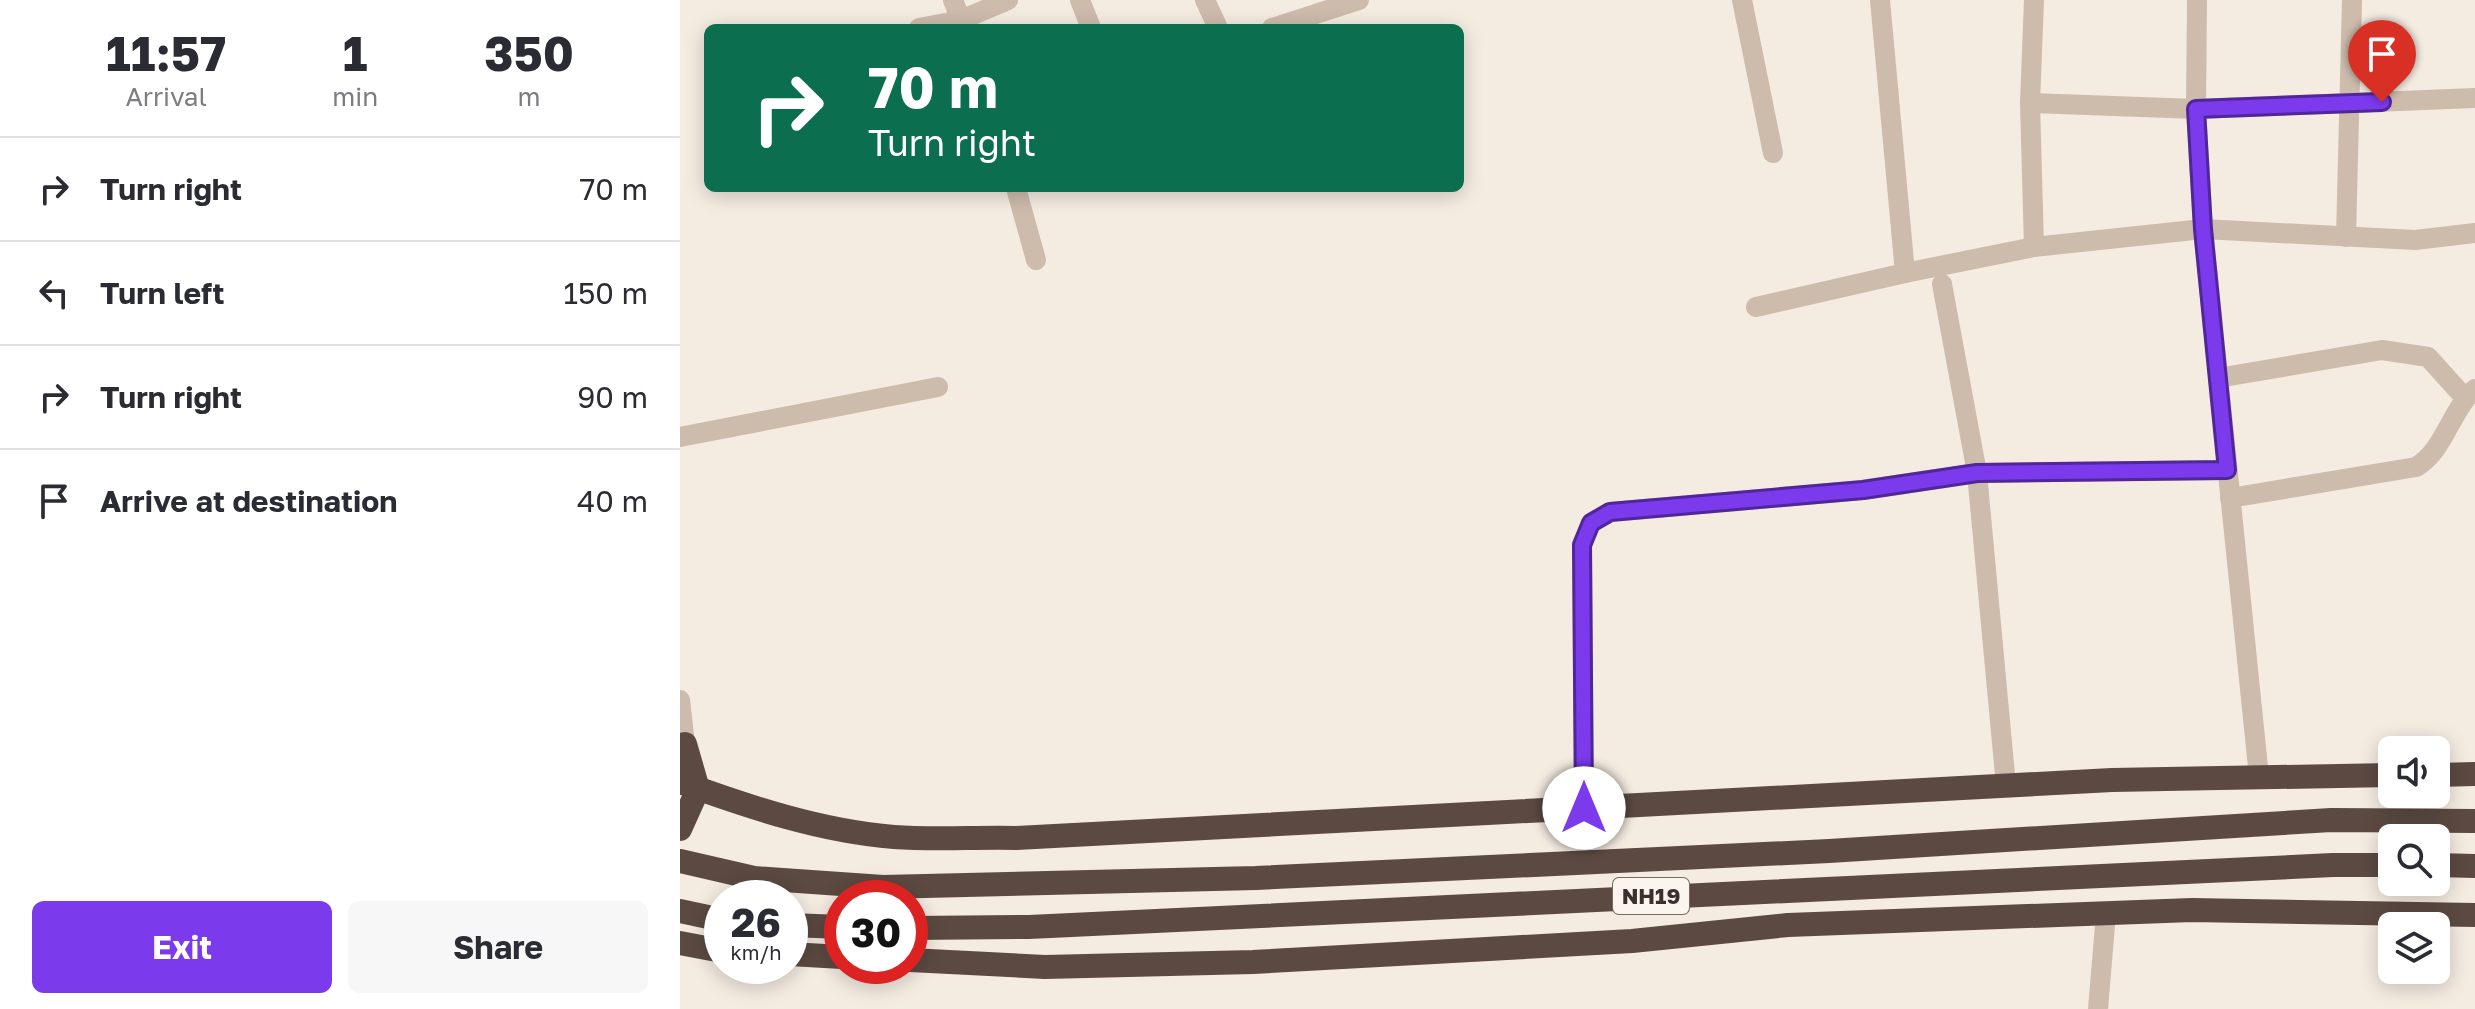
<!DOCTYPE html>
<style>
body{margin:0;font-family:"Golos Text",sans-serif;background:#f7f7f7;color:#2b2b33;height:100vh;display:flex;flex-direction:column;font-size:30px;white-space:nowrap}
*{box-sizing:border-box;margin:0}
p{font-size:26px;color:#7c7c81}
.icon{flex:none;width:44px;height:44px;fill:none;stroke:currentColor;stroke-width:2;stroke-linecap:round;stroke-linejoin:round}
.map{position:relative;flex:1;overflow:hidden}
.drawer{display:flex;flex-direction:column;background:#fff;width:680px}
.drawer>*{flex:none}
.hud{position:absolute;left:24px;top:24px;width:760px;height:168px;border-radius:12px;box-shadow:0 4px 20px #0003;background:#0b6e4f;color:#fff;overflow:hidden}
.fabs{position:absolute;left:1698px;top:736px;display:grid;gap:16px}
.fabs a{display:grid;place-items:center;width:72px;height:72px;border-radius:12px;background:#fff;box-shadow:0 4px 20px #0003;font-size:40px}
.speed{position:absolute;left:24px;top:880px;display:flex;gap:16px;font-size:40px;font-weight:700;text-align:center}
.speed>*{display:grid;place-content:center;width:104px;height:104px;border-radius:50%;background:#fff;box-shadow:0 4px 20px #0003;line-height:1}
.speed small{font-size:20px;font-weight:400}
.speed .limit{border:12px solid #d22;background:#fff;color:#111}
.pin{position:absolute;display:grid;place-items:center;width:68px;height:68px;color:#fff;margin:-82px -34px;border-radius:50% 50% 50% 0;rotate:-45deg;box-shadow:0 0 8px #0007}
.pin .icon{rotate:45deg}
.me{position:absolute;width:88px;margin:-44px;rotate:0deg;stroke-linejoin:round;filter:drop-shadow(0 0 6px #0008)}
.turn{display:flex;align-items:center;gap:28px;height:168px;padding:0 32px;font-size:36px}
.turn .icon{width:104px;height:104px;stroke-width:2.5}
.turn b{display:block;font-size:56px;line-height:68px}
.eta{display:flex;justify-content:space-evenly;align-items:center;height:136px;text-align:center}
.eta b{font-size:48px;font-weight:700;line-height:56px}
.cta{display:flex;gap:16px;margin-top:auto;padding:16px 32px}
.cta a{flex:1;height:92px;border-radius:12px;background:#7c3aed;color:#fff;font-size:32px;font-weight:700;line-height:92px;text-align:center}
.cta a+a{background:#f7f7f7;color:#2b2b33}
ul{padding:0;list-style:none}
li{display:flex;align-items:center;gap:24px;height:104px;padding:0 32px;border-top:2px solid #e1e1e2}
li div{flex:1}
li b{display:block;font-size:30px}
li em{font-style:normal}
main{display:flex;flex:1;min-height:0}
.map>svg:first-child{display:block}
</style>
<main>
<section class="drawer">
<div class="eta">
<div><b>11:57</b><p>Arrival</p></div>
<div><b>1</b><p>min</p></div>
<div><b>350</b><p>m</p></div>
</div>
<ul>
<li><svg class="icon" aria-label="right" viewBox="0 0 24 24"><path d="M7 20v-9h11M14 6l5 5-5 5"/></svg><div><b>Turn right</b></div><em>70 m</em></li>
<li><svg class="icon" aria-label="left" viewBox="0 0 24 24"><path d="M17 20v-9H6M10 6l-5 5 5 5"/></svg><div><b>Turn left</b></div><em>150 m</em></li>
<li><svg class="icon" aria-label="right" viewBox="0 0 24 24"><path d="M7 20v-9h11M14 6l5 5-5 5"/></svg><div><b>Turn right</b></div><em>90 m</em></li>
<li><svg class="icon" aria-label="arrive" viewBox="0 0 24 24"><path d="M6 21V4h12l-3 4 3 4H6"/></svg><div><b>Arrive at destination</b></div><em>40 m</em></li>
</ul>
<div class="cta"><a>Exit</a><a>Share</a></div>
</section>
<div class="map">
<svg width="1795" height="1009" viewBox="0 0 1795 1009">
<rect width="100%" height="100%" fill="#f4ebe1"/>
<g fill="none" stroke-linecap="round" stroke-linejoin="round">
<g stroke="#cdbbac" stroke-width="20">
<path d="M273,0l11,28"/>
<path d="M400,0l11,28"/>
<path d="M525,0l13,28"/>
<path d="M1062,0l31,153"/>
<path d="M1200,0l25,273"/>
<path d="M1354,0l-4,103 4,144"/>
<path d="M1517,0l-1,109 7,120 56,548"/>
<path d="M239,28l42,-8 47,-20"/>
<path d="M592,28l87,-28"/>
<path d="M1350,103l166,6 279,-11"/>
<path d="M336,188l20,72"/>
<path d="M1666,237l6,-237"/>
<path d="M1262,284l35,189 29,313"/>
<path d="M1076,307l149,-34 129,-26 169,-18 212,11 60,-7"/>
<path d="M1538,378l164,-28 46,7 37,41 4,-3"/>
<path d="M0,437l258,-50"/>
<path d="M1550,498l186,-31c29,-17 34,-56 59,-78"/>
<path d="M0,700l5,44"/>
<path d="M904,808l-2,-263 9,-22 19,-11 253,-22 114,-17 250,-3"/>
<path d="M1418,1009l8,-96"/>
</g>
<g stroke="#5c4a42" stroke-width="24">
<path d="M1756,775l39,-1"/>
<path d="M0,782c69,25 140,49 214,55 40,3 82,0 122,1l1096,-58 280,-5"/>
<path d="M0,829l18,-40 -13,-45"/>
<path d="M0,861l74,17 129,9 373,-9 573,-27 502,-31 144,1"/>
<path d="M1756,865l39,1"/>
<path d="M0,911l42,9"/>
<path d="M110,925l52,2"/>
<path d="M230,928l119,-1 1304,-62h59"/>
<path d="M0,943l42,8"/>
<path d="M110,954l52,3"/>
<path d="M230,960l135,7 208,-5 379,-21 156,-16 404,-15 283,5"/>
</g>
</g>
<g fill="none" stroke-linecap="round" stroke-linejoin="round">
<g stroke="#51269a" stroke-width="20">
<path id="route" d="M904,808l-2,-263 9,-22 19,-11 253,-22 114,-17 250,-3 -24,-241 -7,-120 186,-7"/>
</g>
<use href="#route" stroke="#7c3aed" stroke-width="14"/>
</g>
<g text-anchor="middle" stroke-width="6" stroke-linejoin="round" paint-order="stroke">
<rect fill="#fbf5ee" stroke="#756b66" stroke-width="2" x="933" y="878" width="76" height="36" rx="6"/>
<g font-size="22" font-weight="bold" fill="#3b302b">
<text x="971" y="904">NH19</text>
</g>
</g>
</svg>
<div class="fabs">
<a><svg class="icon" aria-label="sound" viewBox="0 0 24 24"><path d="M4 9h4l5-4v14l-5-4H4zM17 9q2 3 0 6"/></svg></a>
<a><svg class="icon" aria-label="search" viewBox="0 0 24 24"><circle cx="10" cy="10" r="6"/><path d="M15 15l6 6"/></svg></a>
<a><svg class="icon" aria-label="layers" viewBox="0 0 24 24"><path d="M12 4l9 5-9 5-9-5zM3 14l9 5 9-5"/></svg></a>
</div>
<div class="speed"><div>26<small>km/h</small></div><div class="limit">30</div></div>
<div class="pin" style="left:1702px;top:102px;background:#d93025"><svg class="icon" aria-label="arrive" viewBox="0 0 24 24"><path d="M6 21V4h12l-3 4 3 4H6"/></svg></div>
<svg class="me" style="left:904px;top:808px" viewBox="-20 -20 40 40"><circle r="19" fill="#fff"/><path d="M0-13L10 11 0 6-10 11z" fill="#7c3aed"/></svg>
<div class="hud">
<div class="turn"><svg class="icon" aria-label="right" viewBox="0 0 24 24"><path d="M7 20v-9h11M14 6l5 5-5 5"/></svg><div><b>70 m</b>Turn right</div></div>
</div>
</div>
</main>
